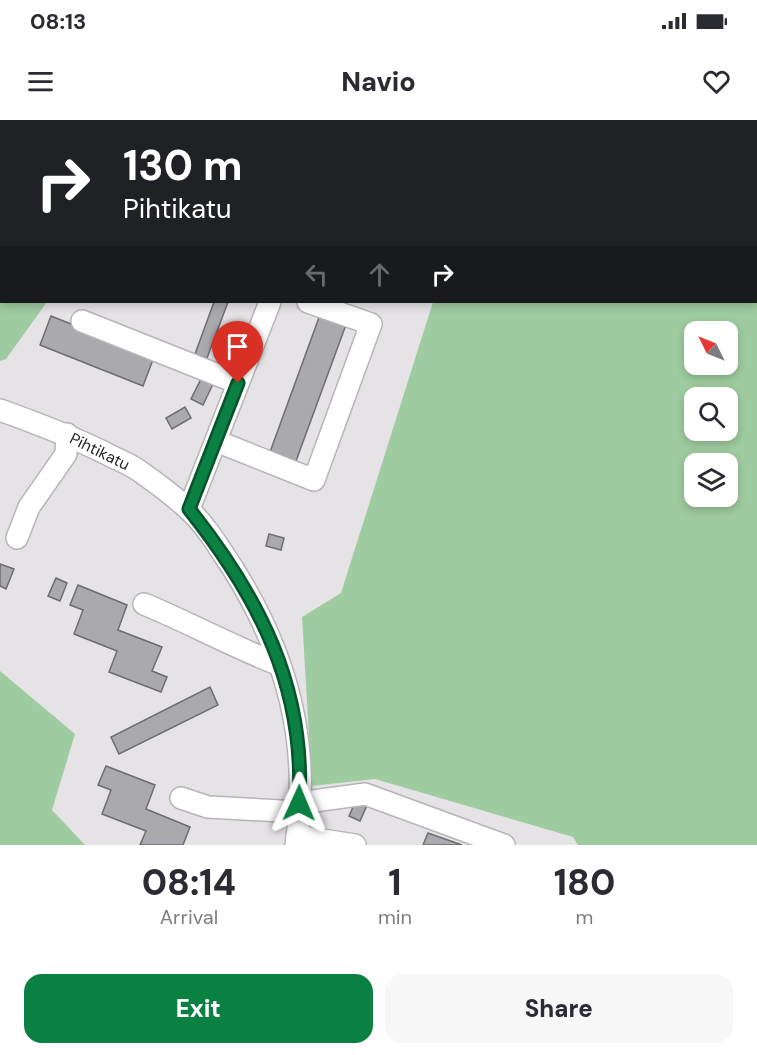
<!DOCTYPE html>
<style>
body{margin:0;font-family:"DM Sans",sans-serif;background:#f7f7f7;color:#2b2b33;height:100vh;display:flex;flex-direction:column;font-size:22px;white-space:nowrap}
*{box-sizing:border-box;margin:0}
p{font-size:20px;color:#7c7c81}
.icon{flex:none;width:33px;height:33px;fill:none;stroke:currentColor;stroke-width:2;stroke-linecap:round;stroke-linejoin:round}
.map{position:relative;height:725px;overflow:hidden}
.side{display:flex;flex-direction:column;background:#fff;flex:1}
.side>*{flex:none}
.hud{position:absolute;left:0px;top:0px;width:758px;height:183px;box-shadow:0 3px 9px #0003;background:#202124;color:#fff;overflow:hidden}
.needle{width:39px;rotate:313deg}
.fabs{position:absolute;left:684px;top:201px;display:grid;gap:12px}
.fabs a{display:grid;place-items:center;width:54px;height:54px;border-radius:12px;background:#fff;box-shadow:0 3px 9px #0003;font-size:30px}
.pin{position:absolute;display:grid;place-items:center;width:51px;height:51px;color:#fff;margin:-62px -26px;border-radius:50% 50% 50% 0;rotate:-45deg;box-shadow:0 0 6px #0007}
.pin .icon{rotate:45deg}
.me{position:absolute;width:66px;margin:-33px;rotate:1deg;stroke-linejoin:round;filter:drop-shadow(0 0 4px #0008)}
.turn{display:flex;align-items:center;gap:21px;height:126px;padding:0 24px;font-size:27px}
.turn .icon{width:78px;height:78px;stroke-width:2.5}
.turn b{display:block;font-size:42px;line-height:51px}
.lanes{display:flex;align-items:center;height:57px;padding:0 24px;background:#0003;justify-content:center;gap:30px;direction:ltr}
.lanes .off{opacity:.35}
.eta{display:flex;justify-content:space-evenly;align-items:center;height:102px;text-align:center}
.eta b{font-size:36px;font-weight:800;line-height:42px}
.primary-button{display:flex;gap:12px;margin-top:auto;padding:12px 24px}
.primary-button a{flex:1;height:69px;border-radius:18px;background:#0b8043;color:#fff;font-size:24px;font-weight:800;line-height:69px;text-align:center}
.primary-button a+a{background:#f7f7f7;color:#2b2b33}
.status{display:flex;justify-content:space-between;align-items:center;height:42px;padding:0 30px;background:#fff;direction:ltr}
.status svg{height:16px;fill:currentColor}
header{display:flex;justify-content:space-between;align-items:center;height:78px;padding:0 24px;background:#fff;font-size:27px;font-weight:800}
.map>svg:first-child{display:block}
</style>
<div class="status"><b>08:13</b><svg viewBox="0 0 49 12"><path d="M0 12V9h3v3zM5 12V6h3v6zM10 12V3h3v9zM15 12V0h3v12zM26 1h20v11H26zM47 4h2v5h-2z"/></svg></div>
<header><svg class="icon" aria-label="menu" viewBox="0 0 24 24"><path d="M4 6h16M4 12h16M4 18h16"/></svg>Navio<svg class="icon" aria-label="heart" viewBox="0 0 24 24"><path d="M12 20l-8-8c-3-5 5-10 8-4 3-6 11-1 8 4z"/></svg></header>
<div class="map">
<svg width="757" height="725" viewBox="0 0 757 725">
<rect width="100%" height="100%" fill="#e6e3e6"/>
<g fill="#9fcba0" fill-rule="evenodd">
<path d="M0,0h354l-352,2v180h45l-41,57 -6,2z"/>
<path d="M633,0h124v725h-179l-5,-8 -198,-58 -63,7 -10,-169 39,-24 92,-291h323v-180zM694,212h34v32h-34zM694,278h34v32h-34zM694,344h34v32h-34z"/>
<path d="M0,551l75,63 -23,76 33,35h-85z"/>
</g>
<g fill="#aaa9ad" stroke="#6d6d70" stroke-width="1.5">
<path d="M507,0h91l4,2h-95z"/>
<path d="M214,182h14l-21,56 -12,-4z"/>
<path d="M321,192l26,10 -51,139 -26,-9z"/>
<path d="M51,196l103,41 -11,29 -103,-41z"/>
<path d="M202,257l12,5 -11,23 -12,-6z"/>
<path d="M185,287l6,11 -19,11 -6,-11z"/>
<path d="M269,414l15,4 -3,12 -15,-4z"/>
<path d="M0,444l14,5 -8,20 -6,-3z"/>
<path d="M56,458l11,5 -7,18 -12,-5z"/>
<path d="M78,465l49,20 -9,25 44,17 -10,24 15,6 -6,15 -52,-20 8,-21 -43,-17 9,-24 -13,-5z"/>
<path d="M210,567l8,18 -99,49 -8,-17z"/>
<path d="M106,646l49,19 -9,24 44,18 -7,18h-43l6,-14 -44,-17 9,-24 -13,-5z"/>
<path d="M357,678l11,5 -8,18 -11,-5z"/>
<path d="M428,713l34,12h-39z"/>
</g>
<g fill="none" stroke-linecap="round" stroke-linejoin="round">
<g stroke="#b6b4b7" stroke-width="24">
<g id="minor">
<path d="M427,2l5,-2"/>
<path d="M82,201l156,62"/>
<path d="M0,290c36,13 71,26 105,43 11,6 23,10 33,17 17,12 35,25 50,39 18,16 31,39 44,58 55,87 79,175 64,278"/>
<path d="M216,321l98,39 57,-156 -63,-22"/>
<path d="M189,389l81,-207"/>
<path d="M17,418l12,-31 37,-53 1,-20"/>
<path d="M144,484c46,19 89,43 136,61"/>
<path d="M181,678l27,9 91,5"/>
<path d="M299,683l66,-9 139,51"/>
<path d="M297,716l58,9"/>
</g>
</g>
<use href="#minor" stroke="#fff" stroke-width="21"/>
</g>
<g fill="none" stroke-linecap="round" stroke-linejoin="round">
<g stroke="#07532c" stroke-width="15">
<path id="route" d="M238,263l-49,126c70,88 117,179 110,294"/>
</g>
<use href="#route" stroke="#0b8043" stroke-width="10"/>
</g>
<g text-anchor="middle" stroke-width="4.5" stroke-linejoin="round" paint-order="stroke">
<g font-size="16" fill="#282728" stroke="#fff">
<text transform="translate(100 331) rotate(26)" y="6">Pihtikatu</text>
</g>
</g>
</svg>
<div class="fabs">
<a><svg class="needle" viewBox="-14 -14 28 28"><path d="M0-13l5 13h-10z" fill="#e53935"/><path d="M0 13l5-13h-10z" fill="#7c7c81"/></svg></a>
<a><svg class="icon" aria-label="search" viewBox="0 0 24 24"><circle cx="10" cy="10" r="6"/><path d="M15 15l6 6"/></svg></a>
<a><svg class="icon" aria-label="layers" viewBox="0 0 24 24"><path d="M12 4l9 5-9 5-9-5zM3 14l9 5 9-5"/></svg></a>
</div>
<div class="pin" style="left:238px;top:263px;background:#d93025"><svg class="icon" aria-label="arrive" viewBox="0 0 24 24"><path d="M6 21V4h12l-3 4 3 4H6"/></svg></div>
<svg class="me" style="left:299px;top:683px" viewBox="-20 -20 40 40"><path d="M0-17L14 15 0 8-14 15z" fill="#0b8043" stroke="#fff" stroke-width="4"/></svg>
<div class="hud">
<div class="turn"><svg class="icon" aria-label="right" viewBox="0 0 24 24"><path d="M7 20v-9h11M14 6l5 5-5 5"/></svg><div><b>130 m</b>Pihtikatu</div></div>
<div class="lanes"><svg class="icon off" aria-label="left" viewBox="0 0 24 24"><path d="M17 20v-9H6M10 6l-5 5 5 5"/></svg><svg class="icon off" aria-label="ahead" viewBox="0 0 24 24"><path d="M12 20V5M6 11l6-6 6 6"/></svg><svg class="icon" aria-label="right" viewBox="0 0 24 24"><path d="M7 20v-9h11M14 6l5 5-5 5"/></svg></div>
</div>
</div>
<section class="side">
<div class="eta">
<div><b>08:14</b><p>Arrival</p></div>
<div><b>1</b><p>min</p></div>
<div><b>180</b><p>m</p></div>
</div>
<div class="primary-button"><a>Exit</a><a>Share</a></div>
</section>
